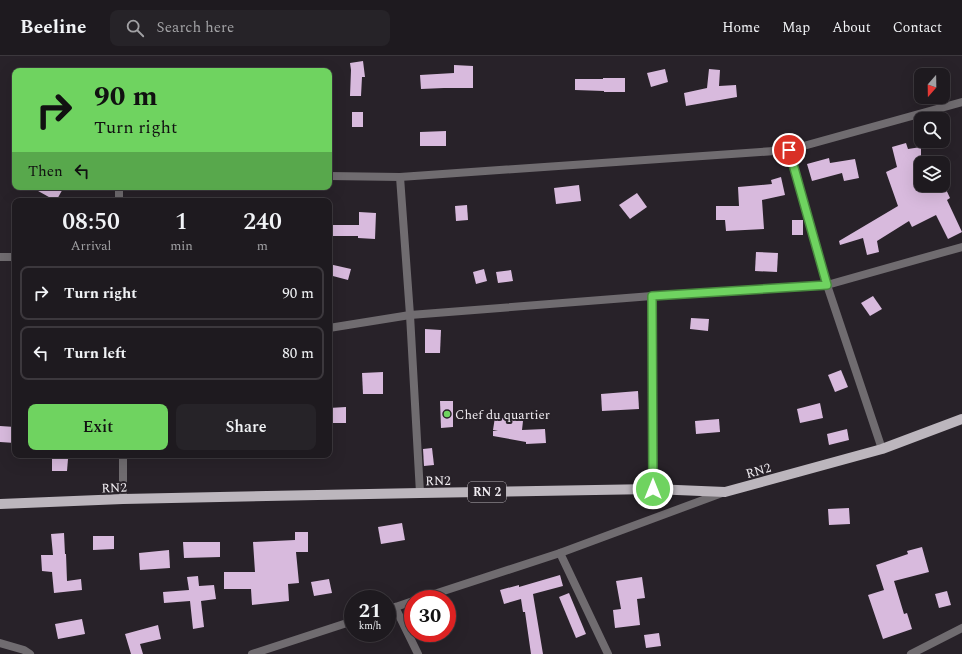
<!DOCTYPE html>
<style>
body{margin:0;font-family:Spectral,serif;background:#262328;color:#f1f3f6;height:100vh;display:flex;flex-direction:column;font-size:15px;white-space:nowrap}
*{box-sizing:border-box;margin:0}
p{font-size:13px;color:#a1a1a4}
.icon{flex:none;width:22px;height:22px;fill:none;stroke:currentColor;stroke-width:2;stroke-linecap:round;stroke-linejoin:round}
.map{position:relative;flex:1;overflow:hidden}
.panel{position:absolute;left:12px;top:142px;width:320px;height:260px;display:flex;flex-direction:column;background:#1e1a1f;border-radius:8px;box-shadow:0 4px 16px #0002,0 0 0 1px #3c383d}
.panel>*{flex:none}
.top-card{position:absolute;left:12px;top:12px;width:320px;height:122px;border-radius:8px;box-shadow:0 4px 16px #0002,0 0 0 1px #3c383d;background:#6fd360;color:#111;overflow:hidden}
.needle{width:26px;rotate:200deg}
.fabs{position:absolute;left:914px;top:12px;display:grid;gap:8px}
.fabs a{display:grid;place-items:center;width:36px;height:36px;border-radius:8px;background:#1e1a1f;box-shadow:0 4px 16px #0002,0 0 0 1px #3c383d;font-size:20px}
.speed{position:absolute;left:344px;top:534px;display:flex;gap:8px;font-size:20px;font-weight:700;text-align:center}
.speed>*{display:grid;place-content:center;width:52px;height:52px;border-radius:50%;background:#1e1a1f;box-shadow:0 4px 16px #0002,0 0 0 1px #3c383d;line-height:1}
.speed small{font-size:10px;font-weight:400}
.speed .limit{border:6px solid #d22;background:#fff;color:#111}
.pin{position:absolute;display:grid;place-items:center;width:34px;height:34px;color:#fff;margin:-17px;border:2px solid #fff;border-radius:50%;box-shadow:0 1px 4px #0007}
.me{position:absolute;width:44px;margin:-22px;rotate:0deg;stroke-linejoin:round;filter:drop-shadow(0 0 3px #0008)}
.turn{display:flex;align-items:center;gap:14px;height:84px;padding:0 16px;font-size:18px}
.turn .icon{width:52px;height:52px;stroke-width:2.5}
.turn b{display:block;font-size:28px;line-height:34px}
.then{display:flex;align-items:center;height:38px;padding:0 16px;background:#0003;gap:8px;font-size:15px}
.eta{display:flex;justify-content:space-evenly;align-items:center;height:68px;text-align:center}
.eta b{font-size:24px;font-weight:600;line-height:28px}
.cta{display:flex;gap:8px;margin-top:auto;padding:8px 16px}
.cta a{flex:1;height:46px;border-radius:8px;background:#6fd360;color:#111;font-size:16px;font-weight:600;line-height:46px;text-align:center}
.cta a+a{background:#262328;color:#f1f3f6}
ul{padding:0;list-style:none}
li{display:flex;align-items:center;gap:12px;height:54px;margin:0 8px 6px;padding:0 8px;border:2px solid #3c383d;border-radius:8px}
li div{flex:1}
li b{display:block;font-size:15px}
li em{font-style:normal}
header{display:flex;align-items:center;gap:24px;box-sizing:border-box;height:56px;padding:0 20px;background:#1e1a1f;border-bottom:1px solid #3c383d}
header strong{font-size:19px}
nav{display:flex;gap:22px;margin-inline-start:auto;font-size:14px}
.search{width:280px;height:36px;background:#262328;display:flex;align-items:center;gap:10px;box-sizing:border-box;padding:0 14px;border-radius:8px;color:#a1a1a4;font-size:15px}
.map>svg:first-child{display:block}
</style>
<header>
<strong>Beeline</strong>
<div class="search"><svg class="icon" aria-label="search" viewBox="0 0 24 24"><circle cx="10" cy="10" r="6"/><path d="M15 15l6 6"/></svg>Search here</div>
<nav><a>Home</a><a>Map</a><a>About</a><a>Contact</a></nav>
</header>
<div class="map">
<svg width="962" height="598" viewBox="0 0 962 598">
<rect width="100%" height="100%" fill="#282229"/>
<g fill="#d8badd">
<path d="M363,5l2,16h-3l-1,19h-11l1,-26 -1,-7z"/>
<path d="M454,9l19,1v22h-29l-23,1 -1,-14 34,-2z"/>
<path d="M665,13l3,13 -17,5 -4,-14z"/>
<path d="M709,13l11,1 -1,16 17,-1 1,12 -51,9 -2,-13 23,-5z"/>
<path d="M603,22h22v14h-21v-1l-29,-1v-11h28z"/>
<rect x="352" y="56" width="11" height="15"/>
<path d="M446,75v15h-26v-14z"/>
<path d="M906,87l2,6 13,-2v38h23l6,13 -3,2 15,32 -14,7 -12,-24 -24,12 -3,-6 -32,20 2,11 -12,3 -4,-17 -23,7 -1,-4 59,-35 -12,-34 11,-5 -5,-20z"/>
<path d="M829,102l1,5 25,-4 4,19 -15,3 -2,-8 -30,8 -5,-17z"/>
<path d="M781,121l4,18 -23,5 2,29 -38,2 -1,-11h-9v-14h23l-1,-19 34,-3 -1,-4z"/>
<path d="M579,129l2,16 -25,3 -2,-16z"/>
<path d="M31,131h33l-8,14z"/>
<path d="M637,137l10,14 -17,12 -11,-14z"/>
<path d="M467,149l1,15 -12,1 -1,-15z"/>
<path d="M359,156l17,1 -1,26 -17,-1v-2h-29v-11h30z"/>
<rect x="792" y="164" width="11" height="15"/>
<path d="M756,196l22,1 -1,19 -22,-1z"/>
<path d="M329,208l22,5 -3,11 -19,-5z"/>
<path d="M484,213l3,12 -11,3 -3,-12z"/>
<path d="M511,214l2,11 -15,2 -2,-11z"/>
<path d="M873,240l9,13 -12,7 -9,-13z"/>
<path d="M691,262l18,1 -1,12 -18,-2z"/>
<path d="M425,273l16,1 -1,23h-15z"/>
<path d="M841,314l7,17 -13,5 -7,-17z"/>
<path d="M383,316v22h-20l-1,-21z"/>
<path d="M638,335l1,18 -37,2 -1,-17z"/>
<path d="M440,345h13v26l-12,1z"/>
<path d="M820,347l3,15 -23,5 -3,-14z"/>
<path d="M346,351v16h-17v-15z"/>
<path d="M495,361l28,4 -1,9 23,-1 1,14 -20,1v-2l-33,-6v-5h5l-5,-1z"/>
<path d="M719,363l1,13 -24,2 -1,-13z"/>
<path d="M0,370l15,1v16l-15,-1z"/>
<path d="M847,373l2,11 -20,5 -2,-11z"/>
<path d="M432,392l2,17 -10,1 -1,-17z"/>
<path d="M52,403h16l-1,12h-15z"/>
<path d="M849,452l1,16 -21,1 -1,-16z"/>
<path d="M402,467l3,17 -24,4 -3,-17z"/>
<path d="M295,476h13v20h-12l3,31 -11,1 1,17 -37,4 -1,-16h-27v-17h31l-2,-30 42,-2z"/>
<path d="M64,477l1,21h1l1,27 14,-2 1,11 -28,3 -2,-21 -10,-1 -1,-16h12l-2,-21z"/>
<path d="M93,480h21v13l-21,1z"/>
<path d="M183,486h37v15l-36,1z"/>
<path d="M922,491l7,25 -35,9 10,33 3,-1 5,16 -29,10 -15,-44 16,-5 -8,-25 32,-11 -1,-3z"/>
<path d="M169,494l1,18 -30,2 -1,-17z"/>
<path d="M560,519l3,11 -30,8 10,60h-12l-6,-42h-2l-2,-13 -17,5 -4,-14 19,-5v2z"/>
<path d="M198,520l1,10 15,-1 2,14 -15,2 3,26 -11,2 -3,-28 -26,2 -1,-11 26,-2 -2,-13z"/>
<path d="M642,521l3,21 -8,1 3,26 -25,3 -2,-18 8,-1 -5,-28z"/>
<path d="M329,523l3,14 -18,3 -3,-14z"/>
<path d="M947,535l4,14 -12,3 -4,-14z"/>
<path d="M569,537l17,41 -10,4 -17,-41z"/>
<path d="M82,563l3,15 -27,5 -3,-15z"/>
<path d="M158,569l3,14 -21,5 3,10h-12l-6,-20z"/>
<path d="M659,577l2,13 -15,2 -2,-13z"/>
</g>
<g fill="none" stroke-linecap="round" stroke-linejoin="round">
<g stroke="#706c70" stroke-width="8">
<path d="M789,94l38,135 135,-38"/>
<path d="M329,120l71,1 389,-27 173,-48"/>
<path d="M400,121l10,138 10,178"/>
<path d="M119,131v14"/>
<path d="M0,201h15"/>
<path d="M652,240l1,193"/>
<path d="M329,272l81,-13 242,-19 175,-11 55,164"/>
<path d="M123,399v44"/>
<path d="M560,497l48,101"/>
<path d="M419,543l141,-46 162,-60"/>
<path d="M395,551l23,47"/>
<path d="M387,554l26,-9"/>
<path d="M0,587l24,7 6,4"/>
<path d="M252,598l101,-33"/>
<path d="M911,598l51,-26"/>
</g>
<path stroke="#bcb6bd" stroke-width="10" d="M0,448l123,-5 297,-6 233,-4 72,3 157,-43 80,-30"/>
</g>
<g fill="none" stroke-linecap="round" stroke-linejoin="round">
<g stroke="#48893e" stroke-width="10">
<path id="route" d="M653,433l-1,-193 175,-11 -38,-135"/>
</g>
<use href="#route" stroke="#6fd360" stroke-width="7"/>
</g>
<circle fill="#6fd360" stroke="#282229" stroke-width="1.5" cx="447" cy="358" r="4"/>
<g text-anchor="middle" stroke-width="4" stroke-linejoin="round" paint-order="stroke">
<rect fill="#282229" stroke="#b4afb5" stroke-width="1" x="468" y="426" width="38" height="20" rx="3"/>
<g font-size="12" font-weight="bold" fill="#f0ecf1">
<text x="487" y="440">RN 2</text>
</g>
<g font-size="13" fill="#f0ecf1" stroke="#282229" text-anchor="start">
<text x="455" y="363">Chef du quartier</text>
</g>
<g font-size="13" fill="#f0ecf1" stroke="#282229">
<text transform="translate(758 414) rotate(-16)" y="5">RN2</text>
<text transform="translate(438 424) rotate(-1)" y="5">RN2</text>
<text transform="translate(114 431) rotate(-2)" y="5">RN2</text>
</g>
</g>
</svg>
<div class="fabs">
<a><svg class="needle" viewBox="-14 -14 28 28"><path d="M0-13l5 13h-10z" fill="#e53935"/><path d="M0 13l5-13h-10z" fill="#a1a1a4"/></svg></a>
<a><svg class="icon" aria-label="search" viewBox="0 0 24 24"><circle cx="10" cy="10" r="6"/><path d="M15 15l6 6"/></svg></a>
<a><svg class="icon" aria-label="layers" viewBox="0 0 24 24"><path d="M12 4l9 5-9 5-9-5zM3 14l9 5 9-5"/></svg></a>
</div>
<div class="speed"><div>21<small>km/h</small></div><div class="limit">30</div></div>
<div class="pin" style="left:789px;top:94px;background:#d93025"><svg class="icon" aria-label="arrive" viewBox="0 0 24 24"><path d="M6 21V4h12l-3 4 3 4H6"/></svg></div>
<svg class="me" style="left:653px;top:433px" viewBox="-20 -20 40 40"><circle r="17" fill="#6fd360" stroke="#fff" stroke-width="3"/><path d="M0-11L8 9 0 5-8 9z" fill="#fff"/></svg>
<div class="top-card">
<div class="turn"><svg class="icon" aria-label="right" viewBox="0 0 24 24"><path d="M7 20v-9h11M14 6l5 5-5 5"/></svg><div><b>90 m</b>Turn right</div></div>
<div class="then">Then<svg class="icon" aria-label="left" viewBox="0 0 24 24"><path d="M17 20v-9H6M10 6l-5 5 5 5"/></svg></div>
</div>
<section class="panel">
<div class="eta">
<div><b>08:50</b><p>Arrival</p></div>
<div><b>1</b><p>min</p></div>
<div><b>240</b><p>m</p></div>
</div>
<ul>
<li><svg class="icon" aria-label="right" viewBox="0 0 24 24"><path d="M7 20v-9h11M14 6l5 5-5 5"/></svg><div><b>Turn right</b></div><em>90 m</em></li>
<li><svg class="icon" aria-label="left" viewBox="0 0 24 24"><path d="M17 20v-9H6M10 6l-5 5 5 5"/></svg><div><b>Turn left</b></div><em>80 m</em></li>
</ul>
<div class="cta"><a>Exit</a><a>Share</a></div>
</section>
</div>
